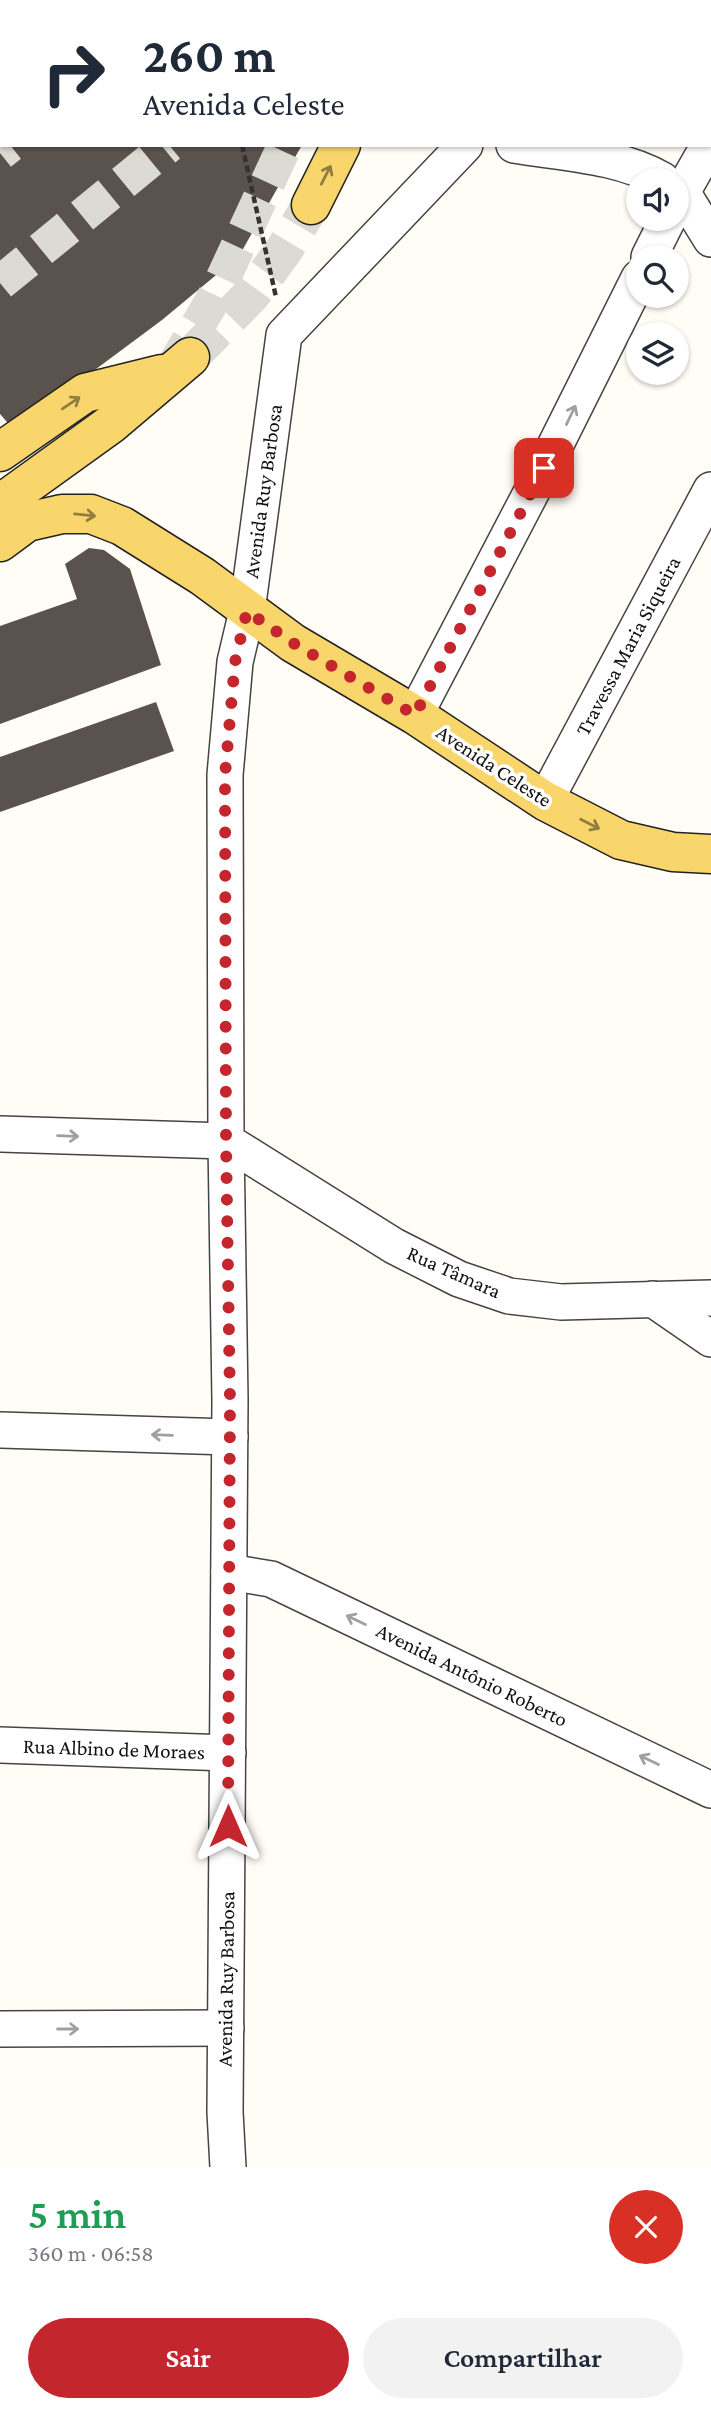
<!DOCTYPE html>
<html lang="pt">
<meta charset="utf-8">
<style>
body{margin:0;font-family:"Crimson Pro",serif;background:#f2f2f3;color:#1f2937;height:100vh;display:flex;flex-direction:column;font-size:26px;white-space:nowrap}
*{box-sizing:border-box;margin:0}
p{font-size:23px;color:#747a83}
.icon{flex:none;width:38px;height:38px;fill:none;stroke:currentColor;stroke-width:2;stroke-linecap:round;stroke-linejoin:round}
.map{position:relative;height:2167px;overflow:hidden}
.drawer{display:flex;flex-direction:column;background:#fff;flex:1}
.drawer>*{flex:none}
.top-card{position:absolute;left:0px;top:0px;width:712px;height:147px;box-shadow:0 2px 5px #0004;background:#fff;color:#1f2937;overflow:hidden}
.controls{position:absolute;left:626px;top:168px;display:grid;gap:14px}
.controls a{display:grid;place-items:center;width:63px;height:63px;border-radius:50%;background:#fff;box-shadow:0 2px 5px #0004;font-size:35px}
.pin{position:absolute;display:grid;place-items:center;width:60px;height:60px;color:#fff;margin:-30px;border-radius:14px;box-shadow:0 4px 10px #0006}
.me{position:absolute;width:77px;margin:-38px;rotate:0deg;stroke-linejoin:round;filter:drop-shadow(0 0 5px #0008)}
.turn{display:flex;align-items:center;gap:24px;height:147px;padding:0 28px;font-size:32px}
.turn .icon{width:91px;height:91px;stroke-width:2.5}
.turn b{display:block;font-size:49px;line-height:60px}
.round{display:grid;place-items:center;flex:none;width:74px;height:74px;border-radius:37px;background:#f2f2f3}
.overview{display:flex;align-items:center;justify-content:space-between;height:119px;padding:0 28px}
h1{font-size:42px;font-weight:600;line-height:52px;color:#1e9e55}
.action{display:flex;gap:14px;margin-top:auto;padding:14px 28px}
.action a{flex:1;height:80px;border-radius:42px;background:#c4262e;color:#fff;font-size:28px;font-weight:600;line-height:80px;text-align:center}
.action a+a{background:#f2f2f3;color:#1f2937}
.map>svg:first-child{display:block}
</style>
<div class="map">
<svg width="711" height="2167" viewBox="0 0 711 2167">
<rect width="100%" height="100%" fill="#fffdf5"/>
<g fill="#5a524d">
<path d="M0,145h302l-63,111 -77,64 -148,110 -14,-16z"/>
<path d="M89,548l15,2 26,19 31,96 -161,59v-98l77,-27 -12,-35z"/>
<path d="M156,702l18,49 -174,61v-55z"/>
</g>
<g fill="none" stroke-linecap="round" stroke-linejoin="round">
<g stroke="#dbdad3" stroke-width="35" stroke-dasharray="35 18" stroke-linecap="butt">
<path d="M49,2l2,-2"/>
<path d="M193,2l2,-2"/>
<path d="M345,2l2,-2"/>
<path d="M0,41l2,-2"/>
<path d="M0,153l10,-8"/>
<path d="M0,283l169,-138"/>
<path d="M171,371l44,-75 70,-151"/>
</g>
<path stroke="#dbdad3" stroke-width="38" stroke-dasharray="38 19" stroke-linecap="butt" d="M190,357l61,-62 33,-45 27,-45"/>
<g stroke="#444" stroke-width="38">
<g id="minor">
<path d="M644,2l2,-2"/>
<path d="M514,145c48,8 105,10 148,35"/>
<path d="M677,189l5,3 29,47"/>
<path d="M677,201l32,-56"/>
<path d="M649,257l19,-38"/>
<path d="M415,715l129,-247 95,-190"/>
<path d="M545,801l166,-311"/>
<path d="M0,1134l226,7"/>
<path d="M226,1141l168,105 65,33 50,17 52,6 150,-4"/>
<path d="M653,1299l58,40"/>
<path d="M0,1430l230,7"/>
<path d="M229,1572l42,7 440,211"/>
<path d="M0,1745l228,8"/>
<path d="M0,2029l226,-1"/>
<path d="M228,2167l-3,-55 5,-712 -4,-259 -1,-366 10,-113 12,-51 37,-276 181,-190"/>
</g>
</g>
<g stroke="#222" stroke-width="41">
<g id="major">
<path d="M414,2l1,-2"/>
<path d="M311,205l30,-60"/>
<path d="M0,452l85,-59 77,-19"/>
<path d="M0,504l111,-80 79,-67"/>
<path d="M0,542l27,-20 35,-8h29l31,12 80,50 91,67 122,72 130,86 76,39 52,12 38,2"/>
</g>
</g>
<path stroke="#333" stroke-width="4.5" stroke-dasharray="7 3.5" stroke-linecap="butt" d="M242,145l34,152"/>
<use href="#minor" stroke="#fff" stroke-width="35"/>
<use href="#major" stroke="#f9d66b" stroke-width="38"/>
</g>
<defs><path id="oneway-shaft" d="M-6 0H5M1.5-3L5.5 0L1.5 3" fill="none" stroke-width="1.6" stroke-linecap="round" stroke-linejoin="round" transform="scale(1.75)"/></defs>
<g stroke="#917d42">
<use href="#oneway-shaft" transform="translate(326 175) rotate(-63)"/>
<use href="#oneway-shaft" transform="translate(71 403) rotate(-34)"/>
<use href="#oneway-shaft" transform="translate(85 515) rotate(6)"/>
<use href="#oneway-shaft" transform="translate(590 824) rotate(27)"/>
</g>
<g stroke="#a0a0a0">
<use href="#oneway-shaft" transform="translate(571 415) rotate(-64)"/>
<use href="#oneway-shaft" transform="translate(68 1136) rotate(2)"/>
<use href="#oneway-shaft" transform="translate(162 1435) rotate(-178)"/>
<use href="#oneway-shaft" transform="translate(356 1620) rotate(-154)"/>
<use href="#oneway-shaft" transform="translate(649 1760) rotate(-154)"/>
<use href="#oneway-shaft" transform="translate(68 2029)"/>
</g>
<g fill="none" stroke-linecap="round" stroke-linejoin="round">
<path stroke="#c4262e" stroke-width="12" stroke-dasharray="0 21.6" d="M228,1826l2,-426 -4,-259 -1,-366 10,-113 12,-51 46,32 122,72 129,-247"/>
</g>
<g text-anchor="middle" stroke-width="7" stroke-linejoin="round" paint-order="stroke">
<g font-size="21" fill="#111" stroke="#fff">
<text transform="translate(263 491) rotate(-82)" y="7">Avenida Ruy Barbosa</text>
<text transform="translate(628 646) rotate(-62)" y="7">Travessa Maria Siqueira</text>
<text transform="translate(494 766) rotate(33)" y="7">Avenida Celeste</text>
<text transform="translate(454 1272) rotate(24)" y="7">Rua Tâmara</text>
<text transform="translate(472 1675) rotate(26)" y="7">Avenida Antônio Roberto</text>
<text transform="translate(114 1749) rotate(2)" y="7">Rua Albino de Moraes</text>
<text transform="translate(226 1979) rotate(-89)" y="7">Avenida Ruy Barbosa</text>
</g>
</g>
</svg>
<div class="controls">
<a><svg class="icon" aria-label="sound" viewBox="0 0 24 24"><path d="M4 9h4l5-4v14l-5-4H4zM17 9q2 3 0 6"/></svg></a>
<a><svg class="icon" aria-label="search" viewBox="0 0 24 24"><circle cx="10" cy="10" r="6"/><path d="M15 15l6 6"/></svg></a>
<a><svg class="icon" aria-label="layers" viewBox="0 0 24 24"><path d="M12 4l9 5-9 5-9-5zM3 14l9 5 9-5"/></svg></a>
</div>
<div class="pin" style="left:544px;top:468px;background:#d93025"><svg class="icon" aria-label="arrive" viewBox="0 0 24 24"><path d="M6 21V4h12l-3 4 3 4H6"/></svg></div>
<svg class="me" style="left:228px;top:1826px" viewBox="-20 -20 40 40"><path d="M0-17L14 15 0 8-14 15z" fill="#c4262e" stroke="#fff" stroke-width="4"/></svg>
<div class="top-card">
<div class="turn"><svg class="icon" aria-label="right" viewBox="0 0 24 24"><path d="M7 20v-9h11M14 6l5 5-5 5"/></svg><div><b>260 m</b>Avenida Celeste</div></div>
</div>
</div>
<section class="drawer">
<div class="overview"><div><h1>5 min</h1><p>360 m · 06:58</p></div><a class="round" style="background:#d93025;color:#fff"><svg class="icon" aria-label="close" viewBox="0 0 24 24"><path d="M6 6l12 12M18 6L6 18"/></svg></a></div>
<div class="action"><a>Sair</a><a>Compartilhar</a></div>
</section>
